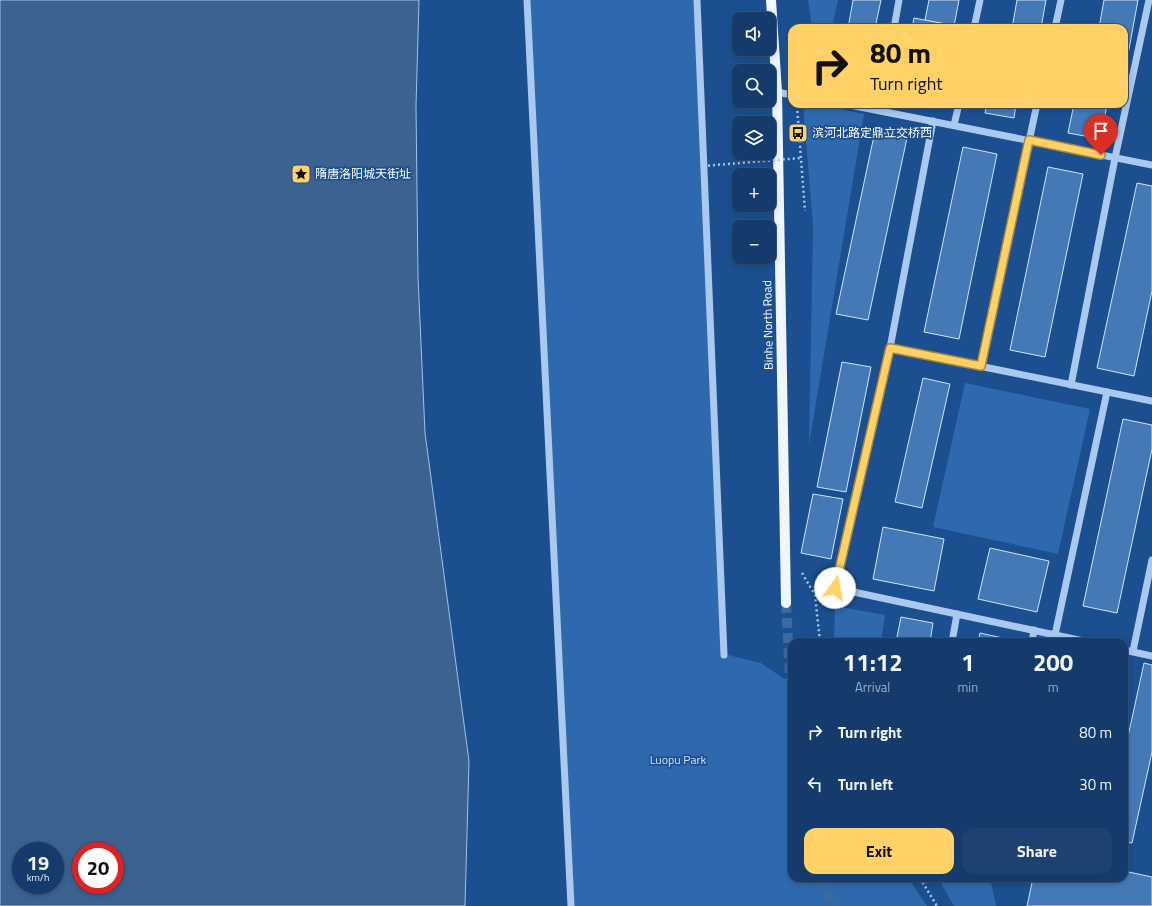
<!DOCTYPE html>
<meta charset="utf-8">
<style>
body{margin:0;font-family:"Titillium Web","Noto Sans SC",sans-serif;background:#1d4271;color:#f1f3f6;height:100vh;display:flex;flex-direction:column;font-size:15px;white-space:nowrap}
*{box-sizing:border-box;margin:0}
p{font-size:13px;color:#9dadc1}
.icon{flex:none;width:22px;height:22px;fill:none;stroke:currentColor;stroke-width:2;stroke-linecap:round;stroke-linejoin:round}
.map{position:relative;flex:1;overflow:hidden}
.details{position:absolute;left:788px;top:638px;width:340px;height:244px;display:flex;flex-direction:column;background:#143b6b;border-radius:12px;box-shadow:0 2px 6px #0003,0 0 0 1px #33557e}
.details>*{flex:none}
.top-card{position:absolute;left:788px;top:24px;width:340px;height:84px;border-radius:12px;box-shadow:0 2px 6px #0003,0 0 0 1px #33557e;background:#ffd166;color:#111;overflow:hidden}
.tools{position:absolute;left:732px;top:12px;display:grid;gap:8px}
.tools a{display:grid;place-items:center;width:44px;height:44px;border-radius:8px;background:#143b6b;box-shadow:0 2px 6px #0003,0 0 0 1px #33557e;font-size:20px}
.speed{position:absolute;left:12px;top:842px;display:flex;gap:8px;font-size:20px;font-weight:700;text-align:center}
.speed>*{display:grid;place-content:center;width:52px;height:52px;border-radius:50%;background:#143b6b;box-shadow:0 2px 6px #0003,0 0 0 1px #33557e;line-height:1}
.speed small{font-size:10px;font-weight:400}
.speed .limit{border:6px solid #d22;background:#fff;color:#111}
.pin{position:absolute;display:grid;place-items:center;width:34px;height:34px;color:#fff;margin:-41px -17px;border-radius:50% 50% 50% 0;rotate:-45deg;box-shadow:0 0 4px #0007}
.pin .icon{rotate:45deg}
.me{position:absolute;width:44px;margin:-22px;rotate:13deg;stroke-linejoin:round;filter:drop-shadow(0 0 3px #0008)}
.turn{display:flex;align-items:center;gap:14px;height:84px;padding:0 16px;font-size:18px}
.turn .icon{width:52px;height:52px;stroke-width:2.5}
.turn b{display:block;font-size:28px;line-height:34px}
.eta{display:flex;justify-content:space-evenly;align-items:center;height:68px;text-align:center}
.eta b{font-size:24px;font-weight:700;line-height:28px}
.action{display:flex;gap:8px;margin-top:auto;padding:8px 16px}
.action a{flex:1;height:46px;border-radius:12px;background:#ffd166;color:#111;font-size:16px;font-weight:700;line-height:46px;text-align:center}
.action a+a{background:#1d4271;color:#f1f3f6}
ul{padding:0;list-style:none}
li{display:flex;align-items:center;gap:12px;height:52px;padding:0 16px}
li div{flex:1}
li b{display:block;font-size:15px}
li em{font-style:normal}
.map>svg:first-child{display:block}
</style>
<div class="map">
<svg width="1152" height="906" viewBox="0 0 1152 906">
<rect width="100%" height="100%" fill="#1b4f8f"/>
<g fill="#2e69ad">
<path d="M527,0h170l27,654 37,9 31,21v194h116l19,28h-356z"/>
<path d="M808,0h30l-6,28h-20z"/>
<path d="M803,104h15l46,10 -55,331 4,-219z"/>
<path d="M965,383l125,26 -32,145 -125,-27z"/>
<path d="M835,606l50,9 -4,27h-47z"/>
<path d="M938,878h59l-6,4 5,24h-42z"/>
</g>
<path fill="#3c6290" stroke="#9cc4f0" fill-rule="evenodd" d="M0,0h419l-3,106 2,171 7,156 44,328 -4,145h-465zM21,851h34v34h-34zM81,851h34v34h-34z"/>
<g fill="#4478b7" stroke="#cfe3fa">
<path d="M853,0h28l-6,28h-27z"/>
<path d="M929,0h30l-5,26 -29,-6z"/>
<path d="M1017,0h29l-5,28h-29z"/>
<path d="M1104,0h34l-11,60h-3v-32h-25z"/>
<path d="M914,18l32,6v4h-34z"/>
<path d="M987,104h29l-2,14 -29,-5z"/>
<path d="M1074,104h33l-6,35 -33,-6z"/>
<path d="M875,131l32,7 -39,182 -32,-6z"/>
<path d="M963,147l34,7 -38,185 -35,-7z"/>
<path d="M1048,167l35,7 -38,183 -35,-7z"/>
<path d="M1137,183l15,3v105l-18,85 -37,-8z"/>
<path d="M842,362l29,5 -25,125 -29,-5z"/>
<path d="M923,378l27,6 -28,124 -27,-6z"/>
<path d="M1123,419l29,6v24l-35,164 -34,-7z"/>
<path d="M813,494l30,5 -12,60 -30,-6z"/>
<path d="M883,527l61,12 -10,52 -61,-12z"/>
<path d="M990,548l59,13 -12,51 -59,-13z"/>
<path d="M901,617l32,6 -3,19h-34z"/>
<path d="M980,633l32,7v2h-34z"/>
<path d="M1144,663l8,2v87l-20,91 -8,-1v-87z"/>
<path d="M1124,871l28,6v29h-125l6,-28h91z"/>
</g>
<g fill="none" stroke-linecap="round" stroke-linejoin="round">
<g stroke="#3d69a0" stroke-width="10" stroke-dasharray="10 5" stroke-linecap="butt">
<path d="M786,603l6,112"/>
<path d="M821,878l12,28"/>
</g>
<g stroke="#a9c9ee" stroke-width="2.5" stroke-dasharray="2 3" stroke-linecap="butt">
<path d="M797,106l8,105"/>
<path d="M802,573l13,22 5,47"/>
<path d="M920,878l17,28"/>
</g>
<g stroke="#a9c9ee" stroke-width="7">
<path d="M527,0l44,906"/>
<path d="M697,0l27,655"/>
<path d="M894,28l5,-28"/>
<path d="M974,28l6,-28"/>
<path d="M1055,28l6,-28"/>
<path d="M777,92l15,3"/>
<path d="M845,104l307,61"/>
<path d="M933,121l-43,227 -55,240 253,54"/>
<path d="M954,125l5,-21"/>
<path d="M890,348l262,53"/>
<path d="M981,366l56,-262"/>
<path d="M1071,385l44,-227 34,-158"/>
<path d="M1055,635l52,-243"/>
<path d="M952,642l5,-28"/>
<path d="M1032,642l2,-12"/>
<path d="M1124,650l28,6"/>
<path d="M1133,651l19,-91"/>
</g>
<path stroke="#f0f6ff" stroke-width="10" d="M771,0l6,92 9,511"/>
<path stroke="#a9c9ee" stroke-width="2.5" stroke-dasharray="2 3" stroke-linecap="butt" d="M703,166l98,-8"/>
</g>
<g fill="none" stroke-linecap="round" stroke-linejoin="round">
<g stroke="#a68842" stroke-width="10">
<path id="route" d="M835,588l55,-240 91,18 48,-226 72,15"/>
</g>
<use href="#route" stroke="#ffd166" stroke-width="7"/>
</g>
<defs>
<g id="bus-square" transform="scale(1)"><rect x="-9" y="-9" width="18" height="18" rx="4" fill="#ffd166" stroke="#1b4f8f"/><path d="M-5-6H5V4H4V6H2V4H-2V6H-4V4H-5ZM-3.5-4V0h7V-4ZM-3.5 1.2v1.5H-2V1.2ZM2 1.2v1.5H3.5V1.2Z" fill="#111"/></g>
<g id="sight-square" transform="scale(1)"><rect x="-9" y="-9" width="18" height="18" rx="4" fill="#ffd166" stroke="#1b4f8f"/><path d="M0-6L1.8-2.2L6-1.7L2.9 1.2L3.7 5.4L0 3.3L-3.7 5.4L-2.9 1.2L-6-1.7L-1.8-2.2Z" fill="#111"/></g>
</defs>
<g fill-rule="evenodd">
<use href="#bus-square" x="798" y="133"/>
<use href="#sight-square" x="301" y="174"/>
</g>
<g text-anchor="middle" stroke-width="3.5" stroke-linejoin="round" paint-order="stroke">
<g font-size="12" fill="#fff" stroke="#1b4f8f" text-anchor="start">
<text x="812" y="137">滨河北路定鼎立交桥西</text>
<text x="315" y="178">隋唐洛阳城天街址</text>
</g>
<g font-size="12" fill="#fff" stroke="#1b4f8f">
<text transform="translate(768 325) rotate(-91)" y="4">Binhe North Road</text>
</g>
<g font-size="12" fill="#cfe3fa" stroke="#1b4f8f">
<text x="678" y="764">Luopu Park</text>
</g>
</g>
</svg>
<div class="tools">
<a><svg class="icon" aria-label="sound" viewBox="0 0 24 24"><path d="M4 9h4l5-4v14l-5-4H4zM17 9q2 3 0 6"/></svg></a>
<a><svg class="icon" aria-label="search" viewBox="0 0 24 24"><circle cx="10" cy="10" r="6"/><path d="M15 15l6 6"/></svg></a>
<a><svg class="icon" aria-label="layers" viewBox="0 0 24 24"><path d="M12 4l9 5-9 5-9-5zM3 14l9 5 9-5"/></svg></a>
<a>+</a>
<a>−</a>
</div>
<div class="speed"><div>19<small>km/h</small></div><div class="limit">20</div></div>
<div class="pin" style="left:1101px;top:155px;background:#d93025"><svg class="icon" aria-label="arrive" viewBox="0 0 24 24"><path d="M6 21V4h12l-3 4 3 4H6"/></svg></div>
<svg class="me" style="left:835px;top:588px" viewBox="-20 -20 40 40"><circle r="19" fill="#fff"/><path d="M0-13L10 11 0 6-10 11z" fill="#ffd166"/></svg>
<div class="top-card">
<div class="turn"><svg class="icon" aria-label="right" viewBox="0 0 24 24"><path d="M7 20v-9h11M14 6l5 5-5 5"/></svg><div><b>80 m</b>Turn right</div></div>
</div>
<section class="details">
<div class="eta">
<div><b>11:12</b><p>Arrival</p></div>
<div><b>1</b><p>min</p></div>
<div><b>200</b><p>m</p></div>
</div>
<ul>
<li><svg class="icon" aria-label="right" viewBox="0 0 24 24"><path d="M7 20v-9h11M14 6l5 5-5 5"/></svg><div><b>Turn right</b></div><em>80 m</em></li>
<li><svg class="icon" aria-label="left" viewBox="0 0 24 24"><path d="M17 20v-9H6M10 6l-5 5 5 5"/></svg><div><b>Turn left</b></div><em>30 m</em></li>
</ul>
<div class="action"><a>Exit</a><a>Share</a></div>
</section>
</div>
